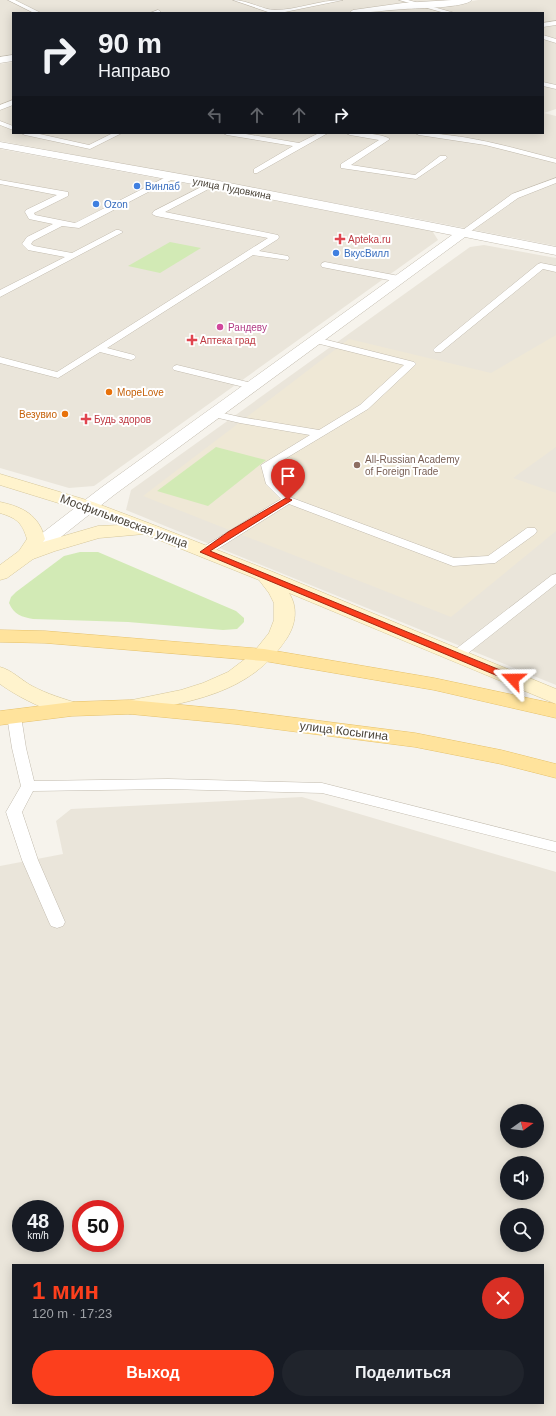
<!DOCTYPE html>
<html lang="ru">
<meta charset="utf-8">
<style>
body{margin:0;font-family:Arial,sans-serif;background:#20242c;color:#f1f3f6;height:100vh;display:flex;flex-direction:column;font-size:15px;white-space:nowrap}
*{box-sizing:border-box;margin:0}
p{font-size:13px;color:#9ea1a6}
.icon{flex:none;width:22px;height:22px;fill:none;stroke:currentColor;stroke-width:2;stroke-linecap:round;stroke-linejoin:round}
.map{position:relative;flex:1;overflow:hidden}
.sheet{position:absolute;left:12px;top:1264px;width:532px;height:140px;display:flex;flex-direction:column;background:#171b24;border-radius:0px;box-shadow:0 2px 10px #0003}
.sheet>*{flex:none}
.banner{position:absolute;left:12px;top:12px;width:532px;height:122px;border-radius:0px;box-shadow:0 2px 10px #0003;background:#171b24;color:#f1f3f6;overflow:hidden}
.needle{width:26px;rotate:75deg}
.buttons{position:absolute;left:500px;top:1104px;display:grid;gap:8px}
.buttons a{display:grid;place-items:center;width:44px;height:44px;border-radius:50%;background:#171b24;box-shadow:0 2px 10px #0003;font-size:20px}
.speed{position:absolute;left:12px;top:1200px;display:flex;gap:8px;font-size:20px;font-weight:700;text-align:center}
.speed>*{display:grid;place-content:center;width:52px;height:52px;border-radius:50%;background:#171b24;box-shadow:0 2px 10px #0003;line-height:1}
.speed small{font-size:10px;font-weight:400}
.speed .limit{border:6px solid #d22;background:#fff;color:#111}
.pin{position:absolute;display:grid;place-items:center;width:34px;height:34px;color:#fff;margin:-41px -17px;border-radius:50% 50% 50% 0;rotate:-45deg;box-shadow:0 0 4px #0007}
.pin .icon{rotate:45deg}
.me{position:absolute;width:44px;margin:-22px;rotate:293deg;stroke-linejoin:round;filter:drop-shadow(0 0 3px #0008)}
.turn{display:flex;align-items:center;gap:14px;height:84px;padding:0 20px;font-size:18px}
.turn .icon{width:52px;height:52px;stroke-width:2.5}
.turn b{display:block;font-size:28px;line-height:34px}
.lanes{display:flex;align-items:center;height:38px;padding:0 20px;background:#0003;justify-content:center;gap:20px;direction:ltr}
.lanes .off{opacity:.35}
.round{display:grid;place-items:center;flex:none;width:42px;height:42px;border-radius:21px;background:#20242c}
.headline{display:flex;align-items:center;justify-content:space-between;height:68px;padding:0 20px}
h1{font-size:24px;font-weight:600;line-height:30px;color:#fc3f1d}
.cta{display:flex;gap:8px;margin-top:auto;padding:8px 20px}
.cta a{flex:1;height:46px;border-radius:24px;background:#fc3f1d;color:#fff;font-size:16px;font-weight:600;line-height:46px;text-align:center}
.cta a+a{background:#20242c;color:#f1f3f6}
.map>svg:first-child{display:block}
</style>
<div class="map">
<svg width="556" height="1416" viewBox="0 0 556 1416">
<rect width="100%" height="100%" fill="#f6f3ec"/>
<g fill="#eae5da" fill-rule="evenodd">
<path d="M0,0h459l-69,6 -47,7h-330v41l-13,2z"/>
<path d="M478,0h78v109l-12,4 12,3v130l-168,-33 -388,-72v-77l13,-2v71h530v-120h-179l31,-5 62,-4z"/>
<path d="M0,149l431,80 7,11 -344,246 -25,2 -69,-20z"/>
<path d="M484,245l72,13v427l-430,-175 5,-20 339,-243z"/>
<path d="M302,797l254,75v544h-556v-550l63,-12 -7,-33 15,-12zM507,1111h30v30h-30zM507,1163h30v30h-30zM21,1209h34v34h-34zM81,1209h34v34h-34zM507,1215h30v30h-30zM13,1265h530v138h-530z"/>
</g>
<path fill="#efe8d6" d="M556,335v112l-43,31 43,15v38l-105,86 -308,-121 206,-157 142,34z"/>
<g fill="#d2eab5">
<path d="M170,242l31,6 -41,25 -32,-7z"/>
<path d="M216,447l50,13 -58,46 -51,-15z"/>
<path d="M80,552h18l138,59 8,7v4l-7,7 -14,1 -95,-8 -95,-3c-11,-2 -19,-4 -24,-16l2,-6 5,-5 48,-36z"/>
</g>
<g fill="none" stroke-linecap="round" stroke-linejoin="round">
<g stroke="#c2bbae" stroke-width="1">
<g id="service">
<path d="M8,0h7l26,13h-7z"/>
<path d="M233,0c15,0 30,10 42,10 22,0 44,-10 68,-10l-63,13h-9z"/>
<path d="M399,0h9l47,13h-10z"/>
<path d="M158,10l2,1v2h-10z"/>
<path d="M556,21v4l-13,2v-4z"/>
<path d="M543,35l13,4v4l-13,-4z"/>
<path d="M543,82l13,3v4l-13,-3z"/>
<path d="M13,100v5l-13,5v-5z"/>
<path d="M0,121l13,5v4l-13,-5z"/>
<path d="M21,133h14l54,12 24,-12h9l-32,16 -65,-14z"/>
<path d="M223,133h17l59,10 20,-10h9l-71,40h-3v-4l39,-23 -66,-11z"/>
<path d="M346,133c12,0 35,0 44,6l-39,26 64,10 25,-19h6l1,2 -31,21 -75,-11v-4l38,-24 -29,-5z"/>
<path d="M415,133c48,0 95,14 141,26v4l-71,-18 -66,-10z"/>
<path d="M170,175h6l1,2 -98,51 -17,-2 -29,15 -2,3 3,2 38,7 44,-23h3l4,2 -123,65v-7l65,-33 -37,-7 -6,-6 5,-7 26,-13 -24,-5 -4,-7 1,-2 31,-15 -57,-11v-4l68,12v4l-34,17 1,2 40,8z"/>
<path d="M556,178v5l-38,15 -51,36h-3l-4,-2 52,-38z"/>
<path d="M211,182h6l1,2 -53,28 113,23 1,2 -1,2 -19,12 29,5 1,2 -1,2 -35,-5 -146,93 27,7 2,2 -2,2 -3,1 -31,-8 -42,26 -58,-15v-6l57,15 211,-134 -112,-22 -4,-2 2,-3z"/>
<path d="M325,262l74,14 4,3 -4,3 -77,-15 -1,-2 1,-2z"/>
<path d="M541,263l15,3v6l-13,-3 -102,83h-6l-2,-2 2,-2 103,-84z"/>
<path d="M315,337l99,25 2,2 -48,45 -95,57 4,17 15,15 162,60 34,-2 39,-28h8l2,3 -2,3 -40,29 -42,3 -164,-62 -81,51h-8l-2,-3 2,-3 81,-50 -15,-15 -5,-19 49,-30 -70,-12 -30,-7 -1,-2 1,-2 4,-1 26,6 79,13 41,-25 44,-40 -92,-23 -2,-2z"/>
<path d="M177,365l79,19 1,2 -5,3 -78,-19 -2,-2 2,-2z"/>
<path d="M556,574v10l-94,74h-10l-2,-3 2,-3 100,-77z"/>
<path d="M14,712l5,1 2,3 5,32 8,33 134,-2 154,4 234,59v10l-234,-59 -154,-4 -135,2 -11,21 16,48 27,62 -2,4 -6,2 -6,-2 -2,-4 -27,-62 -16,-48 15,-26 -9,-38 -5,-32 2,-3z"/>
</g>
</g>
<g stroke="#c2bbae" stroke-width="1">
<g id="minor">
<path d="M452,0h20c-8,8 -54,8 -67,9 -19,1 -37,4 -56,4l4,-3 50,-7z"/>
<path d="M13,55v6l-13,2v-6z"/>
<path d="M0,142l214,38 342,67v8l-91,-18 -351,258 -81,64 -7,2 -7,-2 -3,-4 3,-4 83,-64 350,-252 -238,-47 -214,-40z"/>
</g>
</g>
<g stroke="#d6c79b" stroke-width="1">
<g id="secondary">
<path d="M0,474l93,28 66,25 114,45 283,117v15l-267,-111c9,14 7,31 -2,45 -37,57 -97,63 -157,76l-8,-2 -3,-5 3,-5 59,-12 22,-7 25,-11 25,-19 16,-20 5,-13v-17l-5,-10 -10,-13 -115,-46 -45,4 -44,13 -22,8 -26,19 -7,2v-15l19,-14 8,-12c-5,-17 -11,-21 -27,-26v-11c23,5 39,13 45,37l-2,3 55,-16 23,-1 -40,-15 -81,-25z"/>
<path d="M0,667c12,3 21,13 32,19 15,8 32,13 48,18l3,5 -3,5c-22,5 -62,-17 -80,-30z"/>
</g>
</g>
<g stroke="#e6c16a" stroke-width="1">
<g id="primary">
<path d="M0,630l45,1 219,18 170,29 122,26v14l-122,-28 -170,-29 -219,-18 -45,-1z"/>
<path d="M130,700l105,10 180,23 86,17 55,14v14l-55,-14 -86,-17 -180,-23 -105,-10 -58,2 -72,9v-14l72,-9z"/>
</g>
</g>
<use href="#service" fill="#fff" fill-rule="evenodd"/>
<use href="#minor" fill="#fff" fill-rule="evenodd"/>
<use href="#secondary" fill="#fff3cd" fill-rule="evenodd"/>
<use href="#primary" fill="#ffe39c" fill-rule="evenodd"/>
</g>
<path fill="#fc3f1d" stroke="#a42913" d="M286,498h2l4,2 -82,51 307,126 1,2 -1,2h-7l-310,-129 28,-20z"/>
<g fill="#3f7fe0" stroke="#fff" stroke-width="1.5">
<circle cx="137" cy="186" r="4"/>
<circle cx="96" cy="204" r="4"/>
<circle cx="336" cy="253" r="4"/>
</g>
<g fill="#e0444e" stroke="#fff" stroke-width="1.5">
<path d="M338 233h4v4h4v4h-4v4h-4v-4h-4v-4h4z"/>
<path d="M190 334h4v4h4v4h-4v4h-4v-4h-4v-4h4z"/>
<path d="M84 413h4v4h4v4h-4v4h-4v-4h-4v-4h4z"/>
</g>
<circle fill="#d1479c" stroke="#fff" stroke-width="1.5" cx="220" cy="327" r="4"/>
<g fill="#e8710a" stroke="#fff" stroke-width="1.5">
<circle cx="109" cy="392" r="4"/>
<circle cx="65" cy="414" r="4"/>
</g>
<circle fill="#8d6e63" stroke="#fff" stroke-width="1.5" cx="357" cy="465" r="4"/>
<g text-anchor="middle" stroke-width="4" stroke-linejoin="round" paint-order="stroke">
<g font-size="10" fill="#366cbe" stroke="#fff" text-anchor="start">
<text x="145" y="190">Винлаб</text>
<text x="104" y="208">Ozon</text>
<text x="344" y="257">ВкусВилл</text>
</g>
<g font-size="10" fill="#4b4439" stroke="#fff">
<text transform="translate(232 188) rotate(11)" y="4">улица Пудовкина</text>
</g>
<g font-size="10" fill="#be3a42" stroke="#fff" text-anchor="start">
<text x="348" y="243">Apteka.ru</text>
<text x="200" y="344">Аптека град</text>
<text x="94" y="423">Будь здоров</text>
</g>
<g font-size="10" fill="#b23c85" stroke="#fff" text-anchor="start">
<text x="228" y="331">Рандеву</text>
</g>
<g font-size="10" fill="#c56008" stroke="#fff" text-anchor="start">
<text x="117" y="396">МореLove</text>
<text x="57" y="418" text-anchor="end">Везувио</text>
</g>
<g font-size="10" fill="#785e54" stroke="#fff" text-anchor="start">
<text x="365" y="463">All-Russian Academy<tspan x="365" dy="12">of Foreign Trade</tspan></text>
</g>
<g font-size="12" fill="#4b4439" stroke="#fff">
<text transform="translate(124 521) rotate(20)" y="4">Мосфильмовская улица</text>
<text transform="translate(344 731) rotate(7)" y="4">улица Косыгина</text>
</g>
</g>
</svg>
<div class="buttons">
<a><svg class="needle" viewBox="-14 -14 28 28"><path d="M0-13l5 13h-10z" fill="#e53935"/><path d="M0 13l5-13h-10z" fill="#9ea1a6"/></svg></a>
<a><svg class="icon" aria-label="sound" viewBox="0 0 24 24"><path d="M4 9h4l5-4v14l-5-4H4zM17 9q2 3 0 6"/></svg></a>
<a><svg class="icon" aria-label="search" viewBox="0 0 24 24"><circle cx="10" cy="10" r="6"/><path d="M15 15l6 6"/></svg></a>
</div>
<div class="speed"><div>48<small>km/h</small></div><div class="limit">50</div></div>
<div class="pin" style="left:288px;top:500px;background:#d93025"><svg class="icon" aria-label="arrive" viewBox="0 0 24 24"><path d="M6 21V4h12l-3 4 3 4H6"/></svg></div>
<svg class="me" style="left:513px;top:679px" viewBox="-20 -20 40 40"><path d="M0-17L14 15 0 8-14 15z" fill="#fc3f1d" stroke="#fff" stroke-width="4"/></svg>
<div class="banner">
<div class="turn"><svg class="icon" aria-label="right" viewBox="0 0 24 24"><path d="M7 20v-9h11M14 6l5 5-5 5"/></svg><div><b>90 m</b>Направо</div></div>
<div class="lanes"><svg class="icon off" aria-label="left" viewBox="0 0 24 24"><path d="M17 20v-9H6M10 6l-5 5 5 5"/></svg><svg class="icon off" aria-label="ahead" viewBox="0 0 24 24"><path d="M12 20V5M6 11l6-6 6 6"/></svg><svg class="icon off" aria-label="ahead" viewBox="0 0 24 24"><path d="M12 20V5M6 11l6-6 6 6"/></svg><svg class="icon" aria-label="right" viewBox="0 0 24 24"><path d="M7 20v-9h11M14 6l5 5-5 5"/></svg></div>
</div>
<section class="sheet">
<div class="headline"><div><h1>1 мин</h1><p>120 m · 17:23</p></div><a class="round" style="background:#d93025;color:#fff"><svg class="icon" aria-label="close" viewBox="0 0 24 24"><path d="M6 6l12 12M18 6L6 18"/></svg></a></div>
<div class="cta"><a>Выход</a><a>Поделиться</a></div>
</section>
</div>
